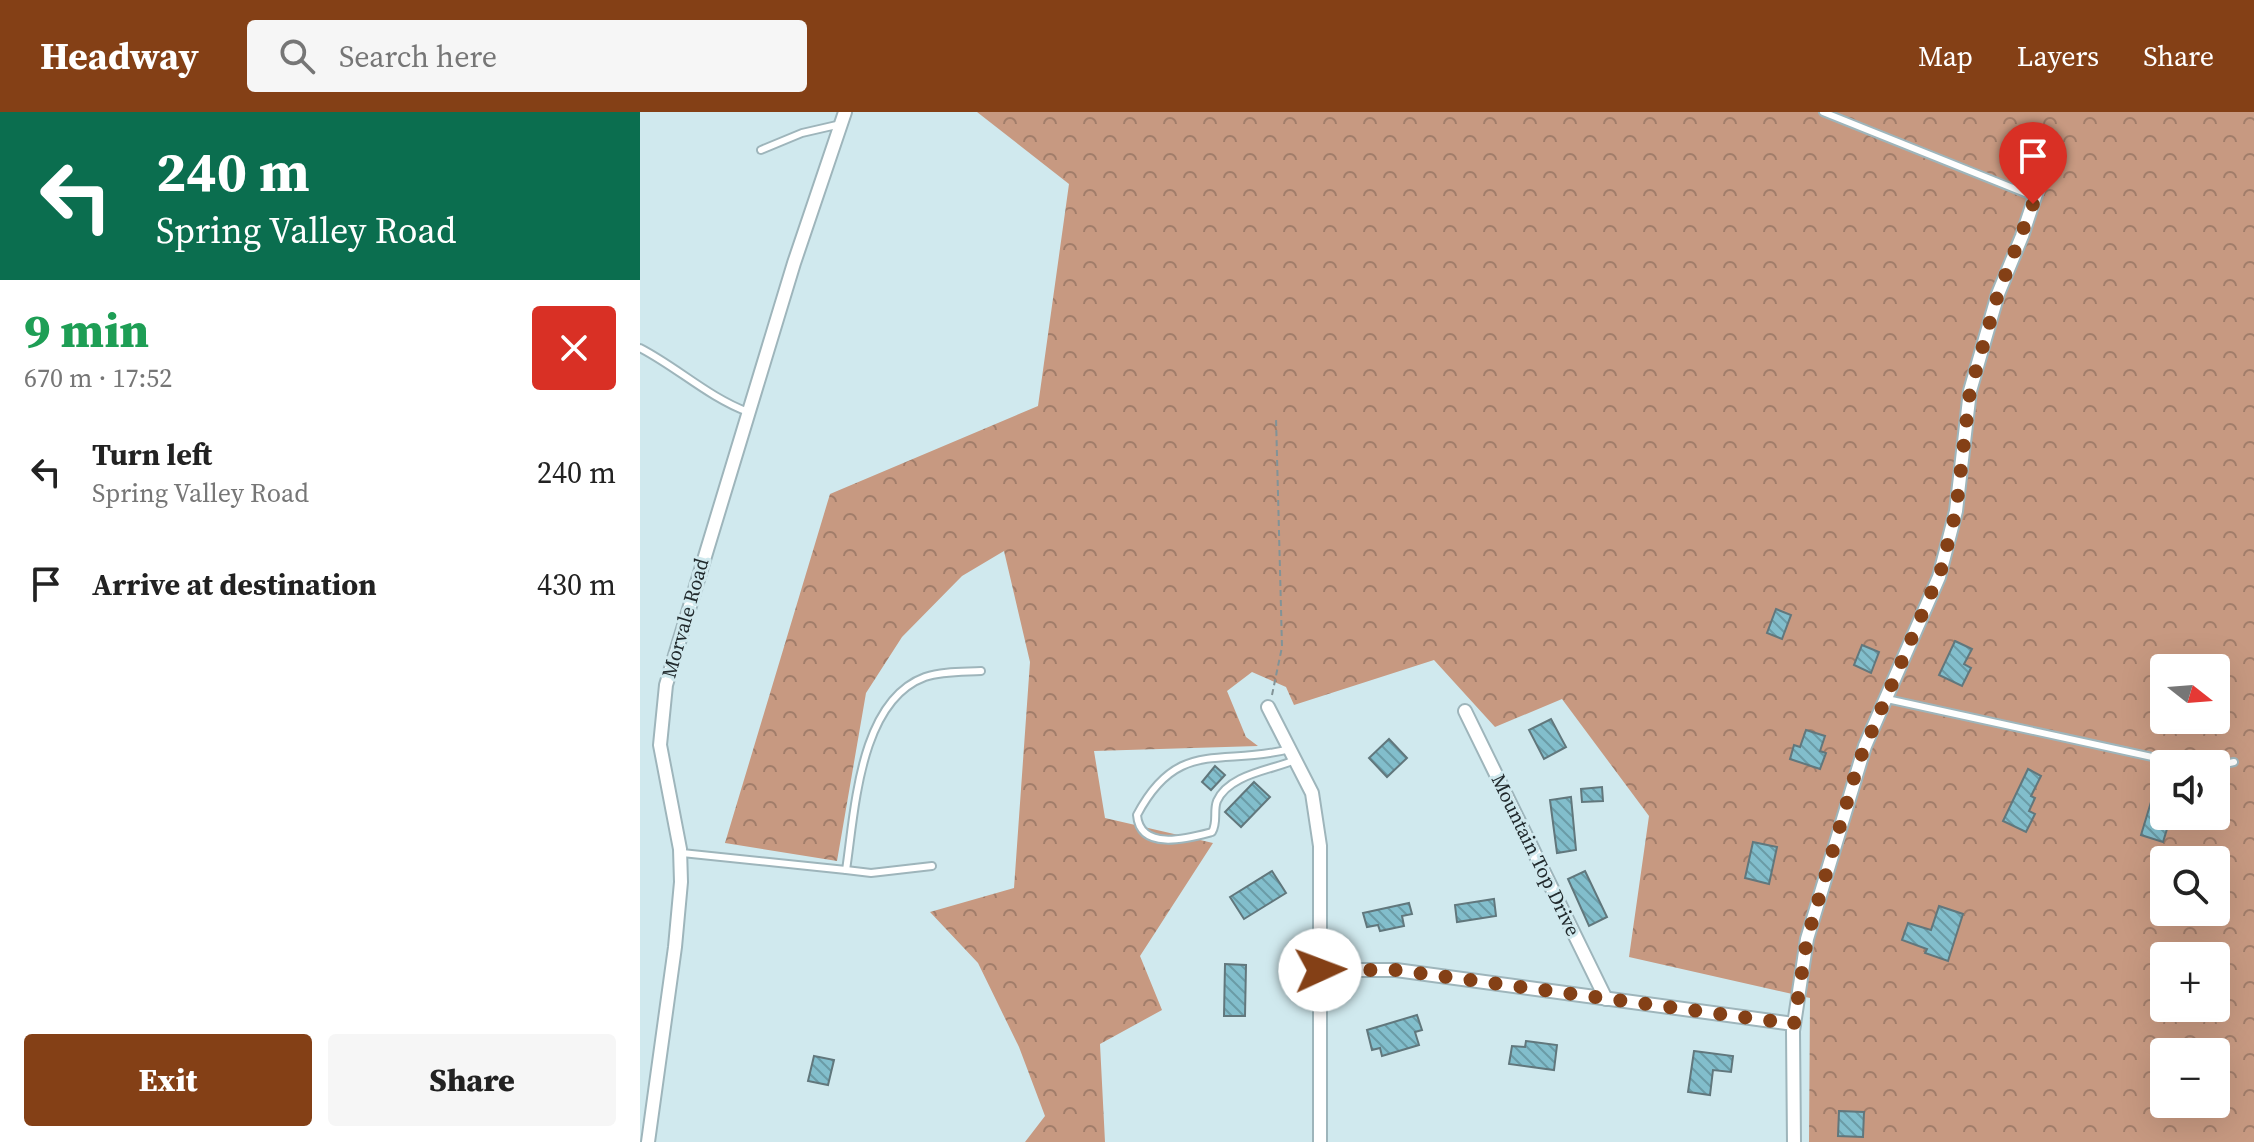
<!DOCTYPE html>
<meta charset="utf-8">
<style>
body{margin:0;font-family:"Source Serif 4",serif;background:#f6f6f6;color:#222;height:100vh;display:flex;flex-direction:column;font-size:30px;white-space:nowrap}
*{box-sizing:border-box;margin:0}
p{font-size:26px;color:#767676}
.icon{flex:none;width:44px;height:44px;fill:none;stroke:currentColor;stroke-width:2;stroke-linecap:round;stroke-linejoin:round}
.map{position:relative;flex:1;overflow:hidden}
.drawer{display:flex;flex-direction:column;background:#fff;width:640px}
.drawer>*{flex:none}
.banner{background:#0b6e4f;color:#fff;overflow:hidden}
.needle{width:52px;rotate:107deg}
.buttons{position:absolute;left:1510px;top:542px;display:grid;gap:16px}
.buttons a{display:grid;place-items:center;width:80px;height:80px;border-radius:8px;background:#fff;box-shadow:0 8px 32px #0002;font-size:40px}
.pin{position:absolute;display:grid;place-items:center;width:68px;height:68px;color:#fff;margin:-82px -34px;border-radius:50% 50% 50% 0;rotate:-45deg;box-shadow:0 0 8px #0007}
.pin .icon{rotate:45deg}
.me{position:absolute;width:88px;margin:-44px;rotate:88deg;stroke-linejoin:round;filter:drop-shadow(0 0 6px #0008)}
.turn{display:flex;align-items:center;gap:28px;height:168px;padding:0 24px;font-size:36px}
.turn .icon{width:104px;height:104px;stroke-width:2.5}
.turn b{display:block;font-size:56px;line-height:68px}
.round{display:grid;place-items:center;flex:none;width:84px;height:84px;border-radius:8px;background:#f6f6f6}
.headline{display:flex;align-items:center;justify-content:space-between;height:136px;padding:0 24px}
h1{font-size:48px;font-weight:800;line-height:60px;color:#1e9e55}
.cta{display:flex;gap:16px;margin-top:auto;padding:16px 24px}
.cta a{flex:1;height:92px;border-radius:8px;background:#844016;color:#fff;font-size:32px;font-weight:800;line-height:92px;text-align:center}
.cta a+a{background:#f6f6f6;color:#222}
ul{padding:0;list-style:none}
li{display:flex;align-items:center;gap:24px;height:112px;padding:0 24px}
li div{flex:1}
li b{display:block;font-size:30px}
li em{font-style:normal}
header{display:flex;align-items:center;gap:48px;box-sizing:border-box;height:112px;padding:0 40px;background:#844016;color:#fff}
header strong{font-size:38px}
nav{display:flex;gap:44px;margin-inline-start:auto;font-size:28px}
.search{width:560px;height:72px;background:#f6f6f6;display:flex;align-items:center;gap:20px;box-sizing:border-box;padding:0 28px;border-radius:8px;color:#767676;font-size:30px}
main{display:flex;flex:1;min-height:0}
.map>svg:first-child{display:block}
</style>
<header>
<strong>Headway</strong>
<div class="search"><svg class="icon" aria-label="search" viewBox="0 0 24 24"><circle cx="10" cy="10" r="6"/><path d="M15 15l6 6"/></svg>Search here</div>
<nav><a>Map</a><a>Layers</a><a>Share</a></nav>
</header>
<main>
<section class="drawer">
<div class="banner">
<div class="turn"><svg class="icon" aria-label="left" viewBox="0 0 24 24"><path d="M17 20v-9H6M10 6l-5 5 5 5"/></svg><div><b>240 m</b>Spring Valley Road</div></div>
</div>
<div class="headline"><div><h1>9 min</h1><p>670 m · 17:52</p></div><a class="round" style="background:#d93025;color:#fff"><svg class="icon" aria-label="close" viewBox="0 0 24 24"><path d="M6 6l12 12M18 6L6 18"/></svg></a></div>
<ul>
<li><svg class="icon" aria-label="left" viewBox="0 0 24 24"><path d="M17 20v-9H6M10 6l-5 5 5 5"/></svg><div><b>Turn left</b><p>Spring Valley Road</p></div><em>240 m</em></li>
<li><svg class="icon" aria-label="arrive" viewBox="0 0 24 24"><path d="M6 21V4h12l-3 4 3 4H6"/></svg><div><b>Arrive at destination</b></div><em>430 m</em></li>
</ul>
<div class="cta"><a>Exit</a><a>Share</a></div>
</section>
<div class="map">
<svg width="1614" height="1030" viewBox="0 0 1614 1030">
<defs>
<pattern id="forest-crowns" width="20" height="18" patternUnits="userSpaceOnUse" patternTransform="scale(2)"><rect width="20" height="18" fill="#c79981"/><path d="M2 6a3 3 0 1 1 6 0M12 15a3 3 0 1 1 6 0" fill="none" stroke="#a17d6a"/></pattern>
<pattern id="building-back-hatch" width="6" height="6" patternUnits="userSpaceOnUse" patternTransform="scale(2)"><rect width="6" height="6" fill="#82becc"/><path d="M-1 5l2 2M0 0l6 6M5-1l2 2" fill="none" stroke="#6a9ba6"/></pattern>
</defs>
<rect width="100%" height="100%" fill="#d0e9ee"/>
<path fill="url(#forest-crowns)" fill-rule="evenodd" d="M337,0h1277v1030h-445l1,-144 -181,-41 20,-141 -87,-117 -67,28 -61,-67 -140,45 -8,-18 -34,-15 -25,19 19,46 12,9 -164,5 11,67 108,25 -73,113 22,54 -62,34 5,98h-80l20,-26 -26,-69 -41,-84 -48,-51 84,-24 16,-226 -26,-111 -42,25 -60,61 -36,56 -29,168 -112,-18 105,-349 208,-88 31,-222zM1524,556h52v52h-52zM1524,652h52v52h-52zM1524,748h52v52h-52zM1524,844h52v52h-52zM1524,940h52v52h-52z"/>
<g fill="url(#building-back-hatch)" stroke="#61777c" stroke-width="2">
<path d="M1136,497l15,6 -9,24 -15,-6z"/>
<path d="M1315,529l17,8 -8,15 7,4 -9,18 -23,-11z"/>
<path d="M1222,533l17,7 -8,21 -17,-8z"/>
<path d="M911,607l15,28 -22,12 -15,-29z"/>
<path d="M1166,618l19,6 -5,15 6,2 -6,16 -30,-10 4,-14 6,2z"/>
<path d="M749,627l18,19 -20,19 -18,-19z"/>
<path d="M575,654l10,9 -14,15 -9,-8z"/>
<path d="M1388,657l13,7 -10,20 4,2 -6,13 6,3 -9,18 -23,-11z"/>
<path d="M1521,657l3,1v46h7l-8,26 -22,-7z"/>
<path d="M614,670l16,15 -29,30 -16,-15z"/>
<path d="M962,675l1,14 -21,1 -1,-13z"/>
<path d="M931,685l5,53 -19,3 -7,-53z"/>
<path d="M1113,730l24,5 -8,37 -24,-6z"/>
<path d="M632,759l14,22 -42,26 -14,-22z"/>
<path d="M945,759l22,46 -18,9 -21,-47z"/>
<path d="M854,787l2,17 -39,6 -2,-17z"/>
<path d="M769,791l3,11 -10,2 2,10 -24,5 -2,-6 -11,2 -4,-14z"/>
<path d="M1299,794l24,8 -15,47 -23,-8 2,-4 -25,-9 6,-17 23,7z"/>
<path d="M585,852l21,1 -1,51h-21z"/>
<path d="M777,903l5,15 -7,2 4,13 -37,11 -2,-8 -8,2 -5,-20z"/>
<path d="M886,929l31,4 -3,25 -45,-6 3,-18 13,1z"/>
<path d="M1054,939l39,5 -2,16 -18,-2 -3,25 -22,-3z"/>
<path d="M174,944l20,4 -6,25 -20,-4z"/>
<path d="M1199,999l25,1 -1,25 -25,-1z"/>
</g>
<g fill="none" stroke-linecap="round" stroke-linejoin="round">
<g stroke="#9eb5bb" stroke-width="10">
<g id="lane">
<path d="M1183,0l212,85"/>
<path d="M121,38l41,-17 39,-9"/>
<path d="M0,236c37,19 68,49 108,64"/>
<path d="M1247,587l297,65"/>
<path d="M650,637c-69,18 -112,-12 -153,66 3,37 52,23 75,17 6,-10 1,-21 5,-31 12,-27 55,-31 78,-41"/>
<path d="M1576,654l18,-4"/>
<path d="M42,741l164,17c9,-59 13,-169 79,-193 18,-6 38,-5 56,-6"/>
<path d="M206,758l25,3 61,-7"/>
</g>
</g>
<g stroke="#9eb5bb" stroke-width="16">
<g id="street">
<path d="M628,595l44,86 8,53v296"/>
<path d="M825,599l141,288"/>
<path d="M680,858h76l398,54"/>
<path d="M8,1030l27,-195 6,-65 -1,-33 -20,-104 6,-60 128,-422 51,-151"/>
<path d="M1154,1030l-1,-111 14,-92 58,-193 74,-169 17,-66 14,-120 28,-97 24,-58 30,-90"/>
</g>
</g>
<path stroke="#829397" stroke-width="2" stroke-dasharray="6 4" stroke-linecap="butt" d="M632,583l10,-48 -6,-229"/>
<use href="#lane" stroke="#fff" stroke-width="6"/>
<use href="#street" stroke="#fff" stroke-width="12"/>
</g>
<g fill="none" stroke-linecap="round" stroke-linejoin="round">
<path stroke="#844016" stroke-width="14" stroke-dasharray="0 25.2" d="M680,858h76l398,54 13,-85 52,-178 82,-191 15,-59 14,-120 28,-97 35,-90"/>
</g>
<g text-anchor="middle" stroke-width="6" stroke-linejoin="round" paint-order="stroke">
<g font-size="20" fill="#212a2d" stroke="#d0e9ee">
<text transform="translate(45 506) rotate(-74)" y="7">Morvale Road</text>
<text transform="translate(896 743) rotate(64)" y="7">Mountain Top Drive</text>
</g>
</g>
</svg>
<div class="buttons">
<a><svg class="needle" viewBox="-14 -14 28 28"><path d="M0-13l5 13h-10z" fill="#e53935"/><path d="M0 13l5-13h-10z" fill="#767676"/></svg></a>
<a><svg class="icon" aria-label="sound" viewBox="0 0 24 24"><path d="M4 9h4l5-4v14l-5-4H4zM17 9q2 3 0 6"/></svg></a>
<a><svg class="icon" aria-label="search" viewBox="0 0 24 24"><circle cx="10" cy="10" r="6"/><path d="M15 15l6 6"/></svg></a>
<a>+</a>
<a>−</a>
</div>
<div class="pin" style="left:1393px;top:92px;background:#d93025"><svg class="icon" aria-label="arrive" viewBox="0 0 24 24"><path d="M6 21V4h12l-3 4 3 4H6"/></svg></div>
<svg class="me" style="left:680px;top:858px" viewBox="-20 -20 40 40"><circle r="19" fill="#fff"/><path d="M0-13L10 11 0 6-10 11z" fill="#844016"/></svg>
</div>
</main>
